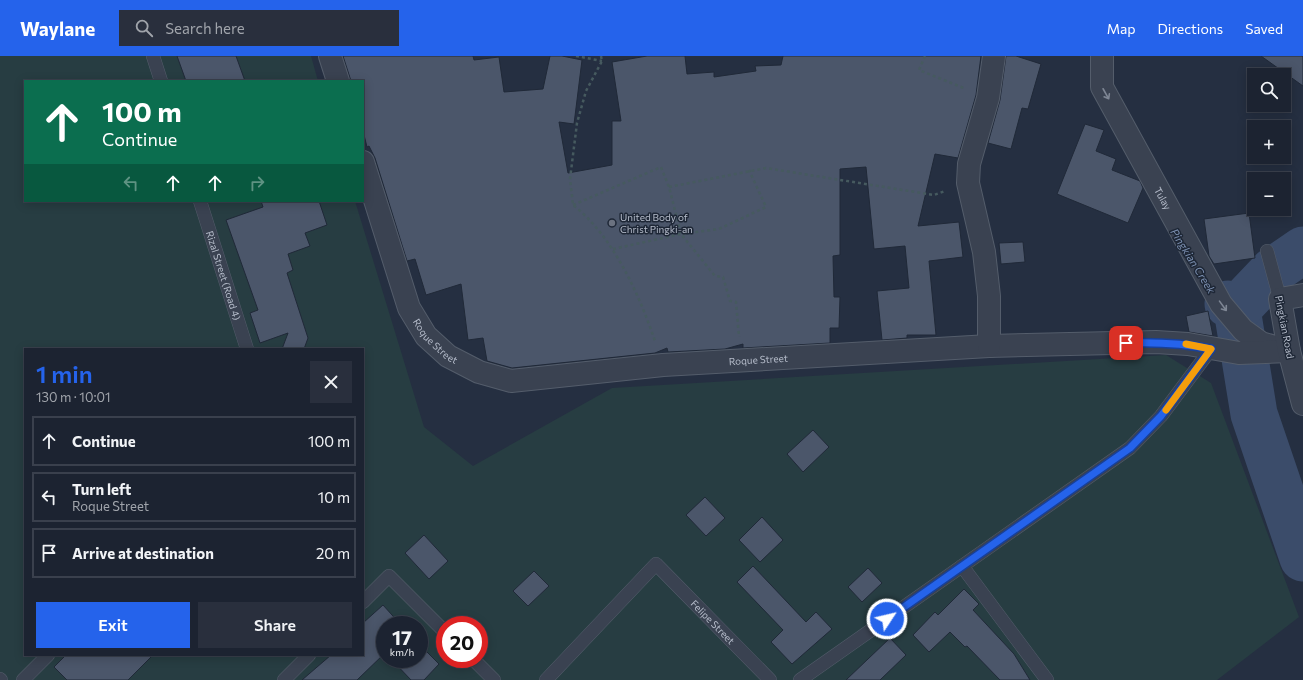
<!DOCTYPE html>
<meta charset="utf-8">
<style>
body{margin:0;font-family:Commissioner,sans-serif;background:#292f3d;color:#f1f3f6;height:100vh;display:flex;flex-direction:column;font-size:15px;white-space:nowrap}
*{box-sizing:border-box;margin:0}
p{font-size:13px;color:#a0a4ab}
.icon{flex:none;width:22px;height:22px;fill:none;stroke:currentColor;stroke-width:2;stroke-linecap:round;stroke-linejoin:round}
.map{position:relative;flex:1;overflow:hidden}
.drawer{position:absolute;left:24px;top:292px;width:340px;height:308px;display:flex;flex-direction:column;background:#1c2331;border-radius:0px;box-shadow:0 2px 10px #0003,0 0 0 1px #3a404d}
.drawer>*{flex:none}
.banner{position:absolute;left:24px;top:24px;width:340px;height:122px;border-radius:0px;box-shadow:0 2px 10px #0003,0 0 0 1px #3a404d;background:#0b6e4f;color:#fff;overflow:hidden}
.fabs{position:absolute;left:1247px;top:12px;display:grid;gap:8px}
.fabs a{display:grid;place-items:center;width:44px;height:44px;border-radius:0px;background:#1c2331;box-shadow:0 2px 10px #0003,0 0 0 1px #3a404d;font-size:20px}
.speed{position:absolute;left:376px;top:560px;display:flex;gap:8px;font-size:20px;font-weight:700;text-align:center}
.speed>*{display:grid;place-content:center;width:52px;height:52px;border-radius:50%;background:#1c2331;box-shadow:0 2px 10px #0003,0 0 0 1px #3a404d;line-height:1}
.speed small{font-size:10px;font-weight:400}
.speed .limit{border:6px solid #d22;background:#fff;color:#111}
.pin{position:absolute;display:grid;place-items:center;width:34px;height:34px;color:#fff;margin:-17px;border-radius:8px;box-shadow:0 2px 6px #0006}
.me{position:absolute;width:44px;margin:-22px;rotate:55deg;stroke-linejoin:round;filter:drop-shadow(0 0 3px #0008)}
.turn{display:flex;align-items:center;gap:14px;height:84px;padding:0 12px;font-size:18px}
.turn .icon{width:52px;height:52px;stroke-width:2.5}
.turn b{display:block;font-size:28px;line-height:34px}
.lanes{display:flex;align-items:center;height:38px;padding:0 12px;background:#0003;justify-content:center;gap:20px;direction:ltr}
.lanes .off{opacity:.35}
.round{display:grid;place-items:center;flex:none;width:42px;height:42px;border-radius:0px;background:#292f3d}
.summary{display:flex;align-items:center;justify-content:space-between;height:68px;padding:0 12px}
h1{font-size:24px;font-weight:600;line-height:30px;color:#2563eb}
.button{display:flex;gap:8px;margin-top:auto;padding:8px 12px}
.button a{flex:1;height:46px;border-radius:0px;background:#2563eb;color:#fff;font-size:16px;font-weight:600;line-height:46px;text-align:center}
.button a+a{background:#292f3d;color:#f1f3f6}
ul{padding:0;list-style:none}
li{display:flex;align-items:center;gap:12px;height:50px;margin:0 8px 6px;padding:0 4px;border:2px solid #3a404d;border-radius:0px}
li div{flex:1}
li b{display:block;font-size:15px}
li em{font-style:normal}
header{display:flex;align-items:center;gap:24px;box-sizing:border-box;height:56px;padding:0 20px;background:#2563eb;color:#fff}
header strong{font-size:19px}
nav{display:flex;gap:22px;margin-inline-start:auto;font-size:14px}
.search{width:280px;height:36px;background:#292f3d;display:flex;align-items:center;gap:10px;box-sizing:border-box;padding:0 14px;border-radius:0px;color:#a0a4ab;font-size:15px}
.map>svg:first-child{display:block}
</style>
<header>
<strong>Waylane</strong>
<div class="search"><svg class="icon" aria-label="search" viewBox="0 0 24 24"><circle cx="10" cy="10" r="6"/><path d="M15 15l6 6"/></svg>Search here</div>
<nav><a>Map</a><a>Directions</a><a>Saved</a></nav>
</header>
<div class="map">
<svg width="1303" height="624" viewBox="0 0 1303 624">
<rect width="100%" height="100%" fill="#252f41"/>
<path fill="#273d42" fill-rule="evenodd" d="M0,0h311l7,25h-293v120h330l69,226 49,39 139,-78 554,-33 45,28 88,234 -82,63h-1217zM25,293h338v306h-338zM385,569h34v34h-34zM445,569h34v34h-34z"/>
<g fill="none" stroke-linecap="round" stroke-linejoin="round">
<g stroke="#3b4c6a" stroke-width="47">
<path d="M1228,248l9,5 17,105 49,144"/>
<path d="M1237,253l37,-39 29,-20"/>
</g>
</g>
<g fill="#4b566a" stroke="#202938">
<path d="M177,0h59l9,25h-59z"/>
<path d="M343,0h130l1,4 25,-3 5,35 39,-3 7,-33h12l20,4 -8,64 -15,-2 9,51 44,-8v-44h9l-9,-59 35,-6h38l2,18 27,-2v5l42,-6 -1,-5 26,-1 2,-9h198l-5,39 -18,63 -23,-4 -17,72 41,-4 4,35 -34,4 7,74h-29v3l-25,2 -5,-49 32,-3 -4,-42 -31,3 -8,-82 -26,2v86l-7,1 1,41h6l-1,31h-9v15l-87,5v-4l-18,5 -57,3 -1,-4 -12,5 -143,15 -25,-7 -4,-23 -15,2 -7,-56 -35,11 -11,-36 -8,2 -32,-103 -6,-12 -2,1 -4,-16v-50h-12z"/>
<path d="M1006,0h10l25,8 -13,45 -6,-1 -11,41 -23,-6 12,-43z"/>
<path d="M1261,0h42v30z"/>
<path d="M1085,68l19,6 -8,21 20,8 -4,11 28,11 3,7 -15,35 -71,-29z"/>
<path d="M261,145h58l8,24 -22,8 5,13 -22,8 5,16 -6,3 21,65 -4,11h-22l6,-16 -28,10 -10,-30 8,-3 -32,-90 37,-13z"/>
<path d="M1249,157l6,45 -41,6 -5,-8 -5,-37z"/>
<path d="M1023,186l2,20 -24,2 -2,-21z"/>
<path d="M1208,255l5,25 -24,-4 -3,-16z"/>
<path d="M813,374l16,17 -26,25 -16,-18z"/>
<path d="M705,441l20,21 -19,18 -20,-21z"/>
<path d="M762,461l21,23 -23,22 -21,-22z"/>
<path d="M424,479l24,26 -19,18 -24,-26z"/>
<path d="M753,510l53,56 10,-10 16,17 -40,35 -21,-22 12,-12 -46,-48z"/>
<path d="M868,512l14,15 -20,19 -14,-15z"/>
<path d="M534,515l15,15 -21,20 -15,-15z"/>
<path d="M964,533l15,15 -6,6 41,44 16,26h-30l-33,-34 -2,1 -15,-15 -21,20 -16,-17 22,-23 3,3z"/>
<path d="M383,549l18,20h-16v28l-28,27h-55l29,-25h32v-32z"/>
<path d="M890,582l16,17 -26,25h-34z"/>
<path d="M419,588l20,20 -15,16h-13l-20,-21h28z"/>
<path d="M66,599h87l-25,25h-61l-13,-13z"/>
</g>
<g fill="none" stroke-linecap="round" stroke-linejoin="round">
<g stroke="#545d6b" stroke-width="14">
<g id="lane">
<path d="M153,0l8,25"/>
<path id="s1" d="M200,145l47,148"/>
<path d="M1267,195l13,48"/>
<path d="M962,510l85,114"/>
<path d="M363,546l26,-26 56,56"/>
<path d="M473,603l21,21"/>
<path d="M0,623l1,1"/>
<path d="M23,624l25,-25"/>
<path d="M284,624l25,-25"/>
<path id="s2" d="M546,624l110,-116 114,116"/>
<path d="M800,624l330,-232 31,-32 50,-67"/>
</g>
</g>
<g stroke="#545d6b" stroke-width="24">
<g id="street">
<path d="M330,0l8,25"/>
<path id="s3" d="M1102,0v31l119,217 22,26 18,13 21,6"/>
<path id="s4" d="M363,106l46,146 17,28 22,20 31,16 32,9 152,-16 326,-19 167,-4 32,2 51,9 50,-2"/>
<path d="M1303,239l-23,4 9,52 14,53"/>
<path d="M989,290v-50l-5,-44 -16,-69 1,-19 19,-66 6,-42"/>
</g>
</g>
<g stroke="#465a5f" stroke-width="2.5" stroke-dasharray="3 3" stroke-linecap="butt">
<path d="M576,0l26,5"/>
<path d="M601,0l1,5 -16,30 -9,32 -7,56 3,26c40,31 66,89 82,136"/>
<path d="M925,0l-6,14 47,19"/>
<path d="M669,131l97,-19 168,27 11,-4"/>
<path d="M573,149l88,-38 8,20 12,47 34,42 8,1 7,24 6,1 3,35"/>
<path d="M613,193l68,-15 38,-5 47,-22 -17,-37"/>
</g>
<use href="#lane" stroke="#3a4251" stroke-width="13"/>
<use href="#street" stroke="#3a4251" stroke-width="22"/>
</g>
<defs><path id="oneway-shaft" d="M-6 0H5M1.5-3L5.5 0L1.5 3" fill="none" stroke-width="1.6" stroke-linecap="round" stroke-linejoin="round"/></defs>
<g stroke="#7e8694">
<use href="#oneway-shaft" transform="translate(1106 38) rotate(61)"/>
<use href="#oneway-shaft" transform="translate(1223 250) rotate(54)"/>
</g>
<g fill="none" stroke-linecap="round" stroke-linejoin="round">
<g stroke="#184099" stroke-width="10">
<path id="route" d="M887,563l243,-171 31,-32 50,-67c-28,-6 -56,-7 -85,-6"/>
</g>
<use href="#route" stroke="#2563eb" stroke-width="7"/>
<path stroke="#f59e0b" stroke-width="7" d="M1166,354l45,-61 -25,-5"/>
</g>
<circle fill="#6b7280" stroke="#1e2736" stroke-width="1.5" cx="612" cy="167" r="4"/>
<g text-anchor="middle" stroke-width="3" stroke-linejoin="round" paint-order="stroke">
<g font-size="10" fill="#b6bdcb" stroke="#1e2736">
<text dy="4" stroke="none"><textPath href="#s3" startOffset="158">Tulay</textPath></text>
<text dy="4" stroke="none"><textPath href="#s1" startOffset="78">Rizal Street (Road 4)</textPath></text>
<text transform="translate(1285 271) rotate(79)" y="4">Pingkian Road</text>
<text dy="4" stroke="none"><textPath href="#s4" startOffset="196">Roque Street</textPath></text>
<text dy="4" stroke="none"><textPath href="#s4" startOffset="532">Roque Street</textPath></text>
<text dy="4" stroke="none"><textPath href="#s2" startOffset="241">Felipe Street</textPath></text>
</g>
<g font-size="10" fill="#b6bdcb" stroke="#1e2736" text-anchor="start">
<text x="620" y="165">United Body of<tspan x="620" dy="12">Christ Pingki-an</tspan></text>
</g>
<g font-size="11" font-style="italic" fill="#7d91b2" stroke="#1e2736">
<text transform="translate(1193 205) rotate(58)" y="4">Pingkian Creek</text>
</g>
</g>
</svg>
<div class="fabs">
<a><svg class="icon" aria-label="search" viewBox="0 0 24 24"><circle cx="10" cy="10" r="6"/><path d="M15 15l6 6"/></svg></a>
<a>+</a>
<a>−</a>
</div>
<div class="speed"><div>17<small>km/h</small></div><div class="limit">20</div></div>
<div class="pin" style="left:1126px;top:287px;background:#d93025"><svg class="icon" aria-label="arrive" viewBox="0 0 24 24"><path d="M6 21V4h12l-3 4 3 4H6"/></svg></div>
<svg class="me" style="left:887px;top:563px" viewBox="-20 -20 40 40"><circle r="17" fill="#2563eb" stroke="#fff" stroke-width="3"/><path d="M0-11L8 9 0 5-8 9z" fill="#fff"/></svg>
<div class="banner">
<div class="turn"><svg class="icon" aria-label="ahead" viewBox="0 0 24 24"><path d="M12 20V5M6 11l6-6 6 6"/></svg><div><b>100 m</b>Continue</div></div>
<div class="lanes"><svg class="icon off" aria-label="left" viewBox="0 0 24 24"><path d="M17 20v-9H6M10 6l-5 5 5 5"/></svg><svg class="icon" aria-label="ahead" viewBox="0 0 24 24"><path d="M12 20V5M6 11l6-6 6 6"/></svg><svg class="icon" aria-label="ahead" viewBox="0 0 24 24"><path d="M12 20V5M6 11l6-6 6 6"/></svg><svg class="icon off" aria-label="right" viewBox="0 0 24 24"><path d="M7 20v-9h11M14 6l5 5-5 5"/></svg></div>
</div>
<section class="drawer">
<div class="summary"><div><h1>1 min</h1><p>130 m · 10:01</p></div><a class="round"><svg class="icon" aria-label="close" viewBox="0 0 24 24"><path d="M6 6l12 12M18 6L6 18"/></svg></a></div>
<ul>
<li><svg class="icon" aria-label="ahead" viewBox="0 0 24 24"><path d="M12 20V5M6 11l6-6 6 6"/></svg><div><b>Continue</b></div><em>100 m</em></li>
<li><svg class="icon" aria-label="left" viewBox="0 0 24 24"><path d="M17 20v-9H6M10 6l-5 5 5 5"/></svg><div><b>Turn left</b><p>Roque Street</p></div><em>10 m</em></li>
<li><svg class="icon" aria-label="arrive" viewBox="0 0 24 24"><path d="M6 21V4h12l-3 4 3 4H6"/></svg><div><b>Arrive at destination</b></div><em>20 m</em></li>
</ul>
<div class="button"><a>Exit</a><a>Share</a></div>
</section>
</div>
